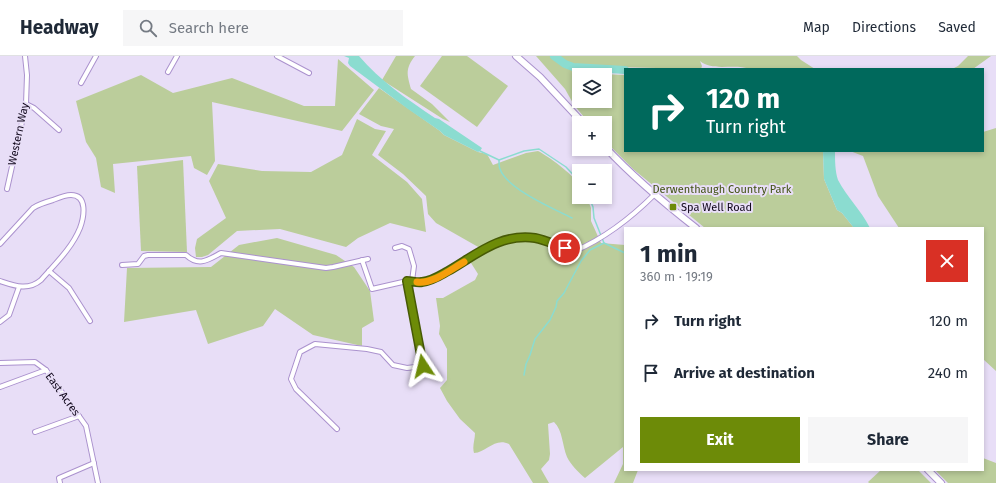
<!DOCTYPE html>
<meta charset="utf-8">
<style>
body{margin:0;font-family:"Fira Sans",sans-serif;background:#f6f6f7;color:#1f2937;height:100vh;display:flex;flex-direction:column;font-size:15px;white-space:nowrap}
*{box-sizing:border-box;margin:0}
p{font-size:13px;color:#747a83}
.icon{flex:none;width:22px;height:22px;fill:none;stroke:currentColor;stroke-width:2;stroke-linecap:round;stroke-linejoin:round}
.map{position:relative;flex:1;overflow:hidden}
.sheet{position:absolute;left:624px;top:171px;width:360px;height:244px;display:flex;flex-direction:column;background:#fff;border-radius:0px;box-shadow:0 2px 6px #0003}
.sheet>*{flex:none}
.top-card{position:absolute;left:624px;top:12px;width:360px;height:84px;border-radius:0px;box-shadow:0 2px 6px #0003;background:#00695c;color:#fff;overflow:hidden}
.tools{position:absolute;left:572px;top:12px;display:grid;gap:8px}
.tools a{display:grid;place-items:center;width:40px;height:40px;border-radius:0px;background:#fff;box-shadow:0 2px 6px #0003;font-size:20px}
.pin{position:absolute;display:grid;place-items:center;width:34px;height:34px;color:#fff;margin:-17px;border:2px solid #fff;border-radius:50%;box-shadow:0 1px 4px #0007}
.me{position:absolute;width:44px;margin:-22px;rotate:350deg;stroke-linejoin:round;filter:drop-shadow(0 0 3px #0008)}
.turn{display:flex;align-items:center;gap:14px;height:84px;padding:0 16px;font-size:18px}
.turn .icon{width:52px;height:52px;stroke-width:2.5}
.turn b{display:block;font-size:28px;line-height:34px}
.round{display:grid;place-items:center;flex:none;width:42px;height:42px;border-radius:0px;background:#f6f6f7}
.head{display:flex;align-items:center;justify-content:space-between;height:68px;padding:0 16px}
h1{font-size:24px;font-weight:700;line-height:30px}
.cta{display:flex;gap:8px;margin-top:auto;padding:8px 16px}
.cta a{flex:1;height:46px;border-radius:0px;background:#6d8b08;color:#fff;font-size:16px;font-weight:700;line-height:46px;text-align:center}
.cta a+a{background:#f6f6f7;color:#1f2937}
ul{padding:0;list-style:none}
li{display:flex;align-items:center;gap:12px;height:52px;padding:0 16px}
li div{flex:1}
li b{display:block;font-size:15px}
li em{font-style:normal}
header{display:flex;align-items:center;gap:24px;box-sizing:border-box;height:56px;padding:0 20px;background:#fff;border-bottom:1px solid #e0e1e3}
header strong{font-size:19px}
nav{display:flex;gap:22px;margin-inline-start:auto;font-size:14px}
.search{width:280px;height:36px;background:#f6f6f7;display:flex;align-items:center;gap:10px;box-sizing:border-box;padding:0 14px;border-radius:0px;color:#747a83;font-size:15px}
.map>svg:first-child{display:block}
</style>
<header>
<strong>Headway</strong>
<div class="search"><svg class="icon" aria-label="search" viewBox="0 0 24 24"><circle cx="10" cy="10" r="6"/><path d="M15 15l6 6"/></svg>Search here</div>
<nav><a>Map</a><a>Directions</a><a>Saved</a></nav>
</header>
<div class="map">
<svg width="996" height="427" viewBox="0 0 996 427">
<rect width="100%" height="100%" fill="#e8def7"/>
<g fill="#bbcd9b" fill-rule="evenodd">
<path d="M396,0h19c-10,13 -8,18 -4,33l21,15 18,18 -7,-3 -61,-39z"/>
<path d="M442,0h25l41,30 -31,41 -57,-41z"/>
<path d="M536,0h261l4,4 14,9h-65c-16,-6 -37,3 -50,-8l2,5 -1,3 -88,-2 -31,-3v9l43,2v76h198l1,28 5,12 8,19 5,3 12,15h-149l-72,-59 -28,-28v-18h-16l-15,-18 -9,-16zM579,19h26v26h-26z"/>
<path d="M968,0h23l-18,13h-21l6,-3z"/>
<path d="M338,3l36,31 -32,41 -130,-29 3,59 -8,14 -13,-7 -3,-12 -78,8 2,29 -14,-6 -5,-29 -10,-16 -10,-41 65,-26 32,18 59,-15 72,28h31z"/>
<path d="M379,32l61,43 4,4 34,17 9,2 6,11 33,-12 12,-2c10,5 36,24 40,33 2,4 1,9 1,13l8,1 4,10v13l10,22 24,2v225h13l-5,13h-19l9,-19v-17l-38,31c-7,-6 -14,-13 -18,-21 -5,-12 -4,-26 -13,-35l-6,2 2,30 -1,6 -8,9 8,14h-16l-24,-39c-14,-7 -22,8 -35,9 -2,-7 1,-13 1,-20l-15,-14 -13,-18 -7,-13 7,-8v-31l-8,-15 1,-8 -4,-28h7l32,-18 3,-6 -7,-11 9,-15 -44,-25 -8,-9 -2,-18 -23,-22 -25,-19 16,-26 -13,-3 -22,-12z"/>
<path d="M357,63l18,10 11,2 -14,24 35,27 15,17 4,33 -36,-9 -32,15 -12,9 -66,-18 -43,2 -29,24 -6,2h-6l-1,-9 2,-9 29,-21 -17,-37 9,-17 44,7 49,1 31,-17z"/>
<path d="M996,72v243l-13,-12v-131h-84l-21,-32 -15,-40 -13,-5h133v-19z"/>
<path d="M183,104l4,92 -46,-1 -4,-85z"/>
<path d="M277,182l59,17 18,12 16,24 4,30 -12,7v18l-49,-11 -38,-26 -12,17 -55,18 -12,-34 -72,12 3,-54 84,-1 28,-22z"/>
<path d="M983,402l13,5v20h-48l-13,-13h48z"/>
<path d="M881,414h37l13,13h-62l-1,-1z"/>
</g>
<g fill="#8bdcd0">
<path d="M344,0h15c21,25 48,43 76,62l4,1 43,29 -2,3 -2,1 -34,-17 -4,-4 -32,-22 -58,-43 -2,-3 1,-5z"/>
<path d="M823,95h12c0,9 0,20 3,29 9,17 23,30 32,48h-16l-12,-15 -5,-3 -13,-31z"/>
</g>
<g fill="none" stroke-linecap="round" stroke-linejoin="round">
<g stroke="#8bdcd0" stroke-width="1.5">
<path d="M480,95l19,9 25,-9 15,-2 27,18 13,14"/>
<path d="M499,104c0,3 0,7 1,9 7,20 54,40 72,49"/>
<path d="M589,141l4,10 1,11 10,25 21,10"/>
<path d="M524,319l2,-11 4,-9 5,-16 15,-19 6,-13 1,-6 7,-8 17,-32 9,-11 14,-7"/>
</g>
<path stroke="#8bdcd0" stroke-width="8" d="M554,0l11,8 8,3 52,3"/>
<g stroke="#ab92ce" stroke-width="6">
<g id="street">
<path d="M277,0l32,17"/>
<path d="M168,16l9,-16"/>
<path d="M81,27l15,-27"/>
<path d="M26,48l8,4 25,22"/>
<path d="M7,133l19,-85 1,-29 -2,-19"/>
<path d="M0,188l33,-36c6,-4 13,-6 20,-8 5,-2 12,-5 18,-5 17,0 13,22 9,33 -8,20 -25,36 -39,52 -13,11 -26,6 -41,1"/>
<path d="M395,192l7,-2 7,3 5,17 -2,15c27,3 50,-19 72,-32 14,-9 33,-13 50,-11 14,1 28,9 41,13 30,-13 57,-34 80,-57"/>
<path d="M362,204l10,29 35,-8"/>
<path d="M122,209l16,-1 6,-8 4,-1h38c13,12 22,5 35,-2l105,15 7,-1 35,-8"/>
<path d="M49,215l20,17 21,33"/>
<path d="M0,266l9,-7 10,-28"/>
<path d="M0,307l35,-1 11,8 40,56 12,57"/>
<path d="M0,331l46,-17"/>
<path d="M337,373l-41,-40 -5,-10 9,-27 15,-8 52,5 14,3 12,13 14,3 16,-2 -16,-85h5"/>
<path d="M35,376l44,-16"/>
<path d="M60,427l-1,-5 35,-15"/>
</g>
</g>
<g stroke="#ab92ce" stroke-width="8">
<g id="primary">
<path d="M516,0l24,21 43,46"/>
<path d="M605,91c28,30 59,56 91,81"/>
<path d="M928,414l13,13"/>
</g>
</g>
<use href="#street" stroke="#fff" stroke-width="4"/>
<use href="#primary" stroke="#fff" stroke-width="6"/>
</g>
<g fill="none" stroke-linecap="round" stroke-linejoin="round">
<g stroke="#475a05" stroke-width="10">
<path id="route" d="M423,310l-16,-85c5,0 10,2 15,1 10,-1 17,-6 26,-11 28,-16 52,-38 87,-33 11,2 20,7 30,10"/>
</g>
<use href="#route" stroke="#6d8b08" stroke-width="7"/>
<path stroke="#f59e0b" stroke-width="7" d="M417,226c16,2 33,-12 47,-20"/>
</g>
<rect fill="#6d8b08" stroke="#e8def7" stroke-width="1.5" x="669" y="147" width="8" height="8" rx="2"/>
<g text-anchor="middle" stroke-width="4" stroke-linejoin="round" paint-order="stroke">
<g font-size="11" fill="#10071b" stroke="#e8def7">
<text transform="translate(18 78) rotate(-78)" y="4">Western Way</text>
<text transform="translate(63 338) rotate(54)" y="4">East Acres</text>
</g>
<g font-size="11" fill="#415213" stroke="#e8def7">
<text x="722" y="137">Derwenthaugh Country Park</text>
</g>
<g font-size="11" fill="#10071b" stroke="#e8def7" text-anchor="start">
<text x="681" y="155">Spa Well Road</text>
</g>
</g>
</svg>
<div class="tools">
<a><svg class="icon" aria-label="layers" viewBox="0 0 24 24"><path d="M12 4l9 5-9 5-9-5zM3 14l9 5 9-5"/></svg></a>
<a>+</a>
<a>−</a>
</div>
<div class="pin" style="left:565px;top:192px;background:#d93025"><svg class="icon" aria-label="arrive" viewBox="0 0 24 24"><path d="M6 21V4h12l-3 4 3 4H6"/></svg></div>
<svg class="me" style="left:423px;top:310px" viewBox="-20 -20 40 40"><path d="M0-17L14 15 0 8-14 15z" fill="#6d8b08" stroke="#fff" stroke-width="4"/></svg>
<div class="top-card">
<div class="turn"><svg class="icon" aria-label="right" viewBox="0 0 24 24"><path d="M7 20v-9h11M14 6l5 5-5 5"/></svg><div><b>120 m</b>Turn right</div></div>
</div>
<section class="sheet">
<div class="head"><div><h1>1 min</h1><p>360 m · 19:19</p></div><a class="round" style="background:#d93025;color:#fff"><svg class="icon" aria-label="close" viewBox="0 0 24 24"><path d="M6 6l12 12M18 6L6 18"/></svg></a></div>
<ul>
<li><svg class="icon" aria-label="right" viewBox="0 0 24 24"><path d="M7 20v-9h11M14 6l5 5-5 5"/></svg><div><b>Turn right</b></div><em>120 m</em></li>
<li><svg class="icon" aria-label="arrive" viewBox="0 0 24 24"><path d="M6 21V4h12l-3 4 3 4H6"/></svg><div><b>Arrive at destination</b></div><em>240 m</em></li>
</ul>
<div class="cta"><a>Exit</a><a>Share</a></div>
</section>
</div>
